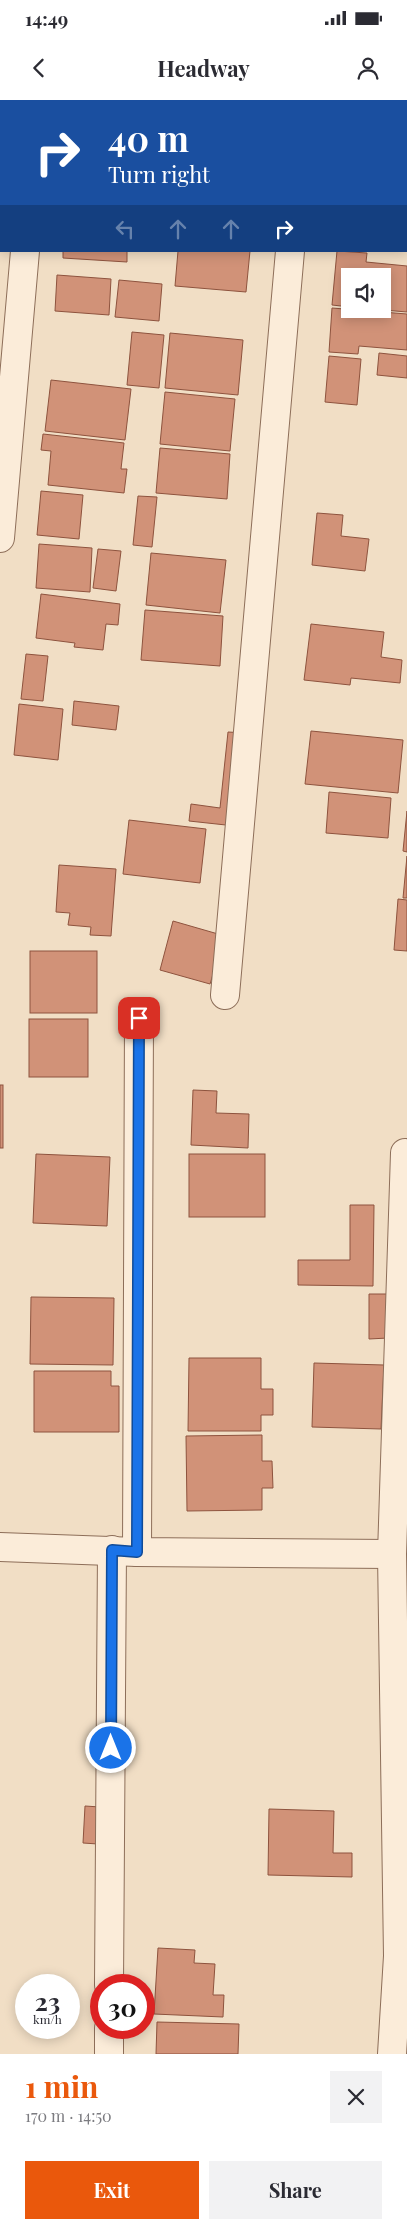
<!DOCTYPE html>
<meta charset="utf-8">
<style>
body{margin:0;font-family:"Playfair Display",serif;background:#f2f2f3;color:#2b2b33;height:100vh;display:flex;flex-direction:column;font-size:19px;white-space:nowrap}
*{box-sizing:border-box;margin:0}
p{font-size:16px;color:#7c7c81}
.icon{flex:none;width:28px;height:28px;fill:none;stroke:currentColor;stroke-width:2;stroke-linecap:round;stroke-linejoin:round}
.map{position:relative;height:1954px;overflow:hidden}
.details{display:flex;flex-direction:column;background:#fff;flex:1}
.details>*{flex:none}
.banner{position:absolute;left:0px;top:0px;width:408px;height:152px;box-shadow:0 2px 12px #0003;background:#1a4fa0;color:#fff;overflow:hidden}
.controls{position:absolute;left:341px;top:168px;display:grid;gap:10px}
.controls a{display:grid;place-items:center;width:50px;height:50px;border-radius:0px;background:#fff;box-shadow:0 2px 12px #0003;font-size:25px}
.speed{position:absolute;left:15px;top:1874px;display:flex;gap:10px;font-size:25px;font-weight:700;text-align:center}
.speed>*{display:grid;place-content:center;width:65px;height:65px;border-radius:50%;background:#fff;box-shadow:0 2px 12px #0003;line-height:1}
.speed small{font-size:12px;font-weight:400}
.speed .limit{border:8px solid #d22;background:#fff;color:#111}
.pin{position:absolute;display:grid;place-items:center;width:42px;height:42px;color:#fff;margin:-21px;border-radius:10px;box-shadow:0 2px 8px #0006}
.me{position:absolute;width:55px;margin:-28px;rotate:0deg;stroke-linejoin:round;filter:drop-shadow(0 0 4px #0008)}
.turn{display:flex;align-items:center;gap:18px;height:105px;padding:0 25px;font-size:22px}
.turn .icon{width:65px;height:65px;stroke-width:2.5}
.turn b{display:block;font-size:35px;line-height:42px}
.lanes{display:flex;align-items:center;height:48px;padding:0 25px;background:#0003;justify-content:center;gap:25px;direction:ltr}
.lanes .off{opacity:.35}
.round{display:grid;place-items:center;flex:none;width:52px;height:52px;border-radius:0px;background:#f2f2f3}
.summary{display:flex;align-items:center;justify-content:space-between;height:85px;padding:0 25px}
h1{font-size:30px;font-weight:700;line-height:38px;color:#ea580c}
.action{display:flex;gap:10px;margin-top:auto;padding:10px 25px}
.action a{flex:1;height:58px;border-radius:0px;background:#ea580c;color:#fff;font-size:20px;font-weight:700;line-height:58px;text-align:center}
.action a+a{background:#f2f2f3;color:#2b2b33}
.status{display:flex;justify-content:space-between;align-items:center;height:35px;padding:0 25px;background:#fff;direction:ltr}
.status svg{height:14px;fill:currentColor}
header{display:flex;justify-content:space-between;align-items:center;height:65px;padding:0 25px;background:#fff;font-size:22px;font-weight:700}
.map>svg:first-child{display:block}
</style>
<div class="status"><b>14:49</b><svg viewBox="0 0 49 12"><path d="M0 12V9h3v3zM5 12V6h3v6zM10 12V3h3v9zM15 12V0h3v12zM26 1h20v11H26zM47 4h2v5h-2z"/></svg></div>
<header><svg class="icon" aria-label="back" viewBox="0 0 24 24"><path d="M15 5l-7 7 7 7"/></svg>Headway<svg class="icon" aria-label="person" viewBox="0 0 24 24"><circle cx="12" cy="8" r="4"/><path d="M4 21q1-7 8-7t8 7"/></svg></header>
<div class="map">
<svg width="407" height="1954" viewBox="0 0 407 1954">
<rect width="100%" height="100%" fill="#f1dec5"/>
<g fill="#d19278" stroke="#8e533e">
<rect x="0" y="51" width="1" height="63"/>
<path d="M63,151h64v11l-64,-4z"/>
<path d="M178,151h72l-4,41 -71,-6z"/>
<path d="M337,151l30,2 -1,9 41,4v46l-35,-3h10v-33h-32v31l-18,-2z"/>
<path d="M57,175l54,4 -2,36 -54,-4z"/>
<path d="M119,180l43,4 -3,37 -44,-4z"/>
<path d="M332,208l75,6v36l-48,-4 -1,8 -29,-2z"/>
<path d="M132,232l32,3 -5,53 -32,-3z"/>
<path d="M170,233l73,7 -5,55 -73,-7z"/>
<path d="M379,253l28,3v22l-30,-3z"/>
<path d="M329,256l32,3 -4,46 -32,-3z"/>
<path d="M51,280l80,9 -6,51 -80,-9z"/>
<path d="M165,292l70,7 -5,52 -70,-7z"/>
<path d="M43,334l81,9 -3,26h6l-3,24 -76,-8 3,-34 -10,-1z"/>
<path d="M160,348l70,6 -3,45 -71,-6z"/>
<path d="M41,391l42,4 -4,44 -42,-4z"/>
<path d="M138,396l19,1 -5,50 -19,-2z"/>
<path d="M317,413l26,2 -2,21 28,3 -4,32 -53,-6z"/>
<path d="M39,444l53,4 -2,44 -54,-4z"/>
<path d="M98,449l23,2 -5,40 -23,-3z"/>
<path d="M151,453l75,7 -6,53 -74,-8z"/>
<path d="M41,494l79,10 -2,21 -12,-1 -3,26 -29,-3 1,-4 -39,-5z"/>
<path d="M145,510l78,6 -3,50 -79,-6z"/>
<path d="M311,524l73,8 -3,25 21,3 -2,23 -49,-5 -1,7 -46,-5z"/>
<path d="M26,554l22,2 -5,45 -22,-2z"/>
<path d="M74,601l45,5 -3,24 -44,-5z"/>
<path d="M19,604l44,5 -5,51 -44,-5z"/>
<path d="M311,631l92,9 -5,53 -93,-9z"/>
<path d="M228,632l18,1 -11,93 -46,-5 2,-17 29,4z"/>
<path d="M329,692l62,6 -3,40 -62,-5z"/>
<path d="M407,711v41l-4,-1z"/>
<path d="M129,720l77,9 -6,54 -77,-9z"/>
<path d="M407,756v42h-4z"/>
<path d="M59,765l57,4 -5,67 -21,-1 1,-8 -23,-2 2,-12 -14,-1z"/>
<path d="M398,799l9,1v51l-13,-1z"/>
<path d="M173,821l52,15 -15,48 -50,-14z"/>
<rect x="30" y="851" width="67" height="62"/>
<rect x="29" y="919" width="59" height="58"/>
<rect x="0" y="985" width="3" height="63"/>
<path d="M193,990l24,1 -1,22 33,1 -1,34 -57,-3z"/>
<path d="M36,1054l74,3 -3,69 -74,-3z"/>
<rect x="189" y="1054" width="76" height="63"/>
<path d="M350,1105h24l-1,81 -75,-1v-25h52z"/>
<path d="M369,1194h20l-1,44 -19,1z"/>
<path d="M31,1197l83,1 -1,67 -83,-1z"/>
<path d="M189,1258h72v31h12v26h-12v16h-73z"/>
<path d="M314,1263l70,2 -3,64 -69,-2z"/>
<path d="M34,1271h77v15h8v46h-85z"/>
<path d="M262,1335v26h10l1,27h-11v22l-75,1 -1,-75z"/>
<path d="M85,1706l15,1 -2,37 -15,-1z"/>
<path d="M269,1709l65,2 -1,42h19v24l-84,-2z"/>
<path d="M158,1848l37,2 -1,13 21,1 -2,31h11l-1,22 -69,-3z"/>
<path d="M157,1922l82,2 -1,30h-82z"/>
</g>
<g fill="none" stroke-linecap="round" stroke-linejoin="round">
<g stroke="#8d6e59" stroke-width="30">
<g id="minor">
<path d="M38,1v-1"/>
<path d="M303,1v-1"/>
<path d="M0,438l25,-287"/>
<path d="M225,895l65,-744"/>
<path d="M0,1447l137,5 255,2"/>
<path d="M137,1452l2,-534"/>
<path d="M109,1885l3,-435"/>
<path d="M109,1954v-26"/>
<path d="M392,1954l6,-98 -6,-402 13,-401"/>
</g>
</g>
<use href="#minor" stroke="#fbecd9" stroke-width="28"/>
</g>
<g fill="none" stroke-linecap="round" stroke-linejoin="round">
<g stroke="#114b97" stroke-width="12">
<path id="route" d="M111,1648l1,-198 25,2 2,-534"/>
</g>
<use href="#route" stroke="#1a73e8" stroke-width="9"/>
</g>
</svg>
<div class="controls">
<a><svg class="icon" aria-label="sound" viewBox="0 0 24 24"><path d="M4 9h4l5-4v14l-5-4H4zM17 9q2 3 0 6"/></svg></a>
</div>
<div class="speed"><div>23<small>km/h</small></div><div class="limit">30</div></div>
<div class="pin" style="left:139px;top:918px;background:#d93025"><svg class="icon" aria-label="arrive" viewBox="0 0 24 24"><path d="M6 21V4h12l-3 4 3 4H6"/></svg></div>
<svg class="me" style="left:111px;top:1648px" viewBox="-20 -20 40 40"><circle r="17" fill="#1a73e8" stroke="#fff" stroke-width="3"/><path d="M0-11L8 9 0 5-8 9z" fill="#fff"/></svg>
<div class="banner">
<div class="turn"><svg class="icon" aria-label="right" viewBox="0 0 24 24"><path d="M7 20v-9h11M14 6l5 5-5 5"/></svg><div><b>40 m</b>Turn right</div></div>
<div class="lanes"><svg class="icon off" aria-label="left" viewBox="0 0 24 24"><path d="M17 20v-9H6M10 6l-5 5 5 5"/></svg><svg class="icon off" aria-label="ahead" viewBox="0 0 24 24"><path d="M12 20V5M6 11l6-6 6 6"/></svg><svg class="icon off" aria-label="ahead" viewBox="0 0 24 24"><path d="M12 20V5M6 11l6-6 6 6"/></svg><svg class="icon" aria-label="right" viewBox="0 0 24 24"><path d="M7 20v-9h11M14 6l5 5-5 5"/></svg></div>
</div>
</div>
<section class="details">
<div class="summary"><div><h1>1 min</h1><p>170 m · 14:50</p></div><a class="round"><svg class="icon" aria-label="close" viewBox="0 0 24 24"><path d="M6 6l12 12M18 6L6 18"/></svg></a></div>
<div class="action"><a>Exit</a><a>Share</a></div>
</section>
